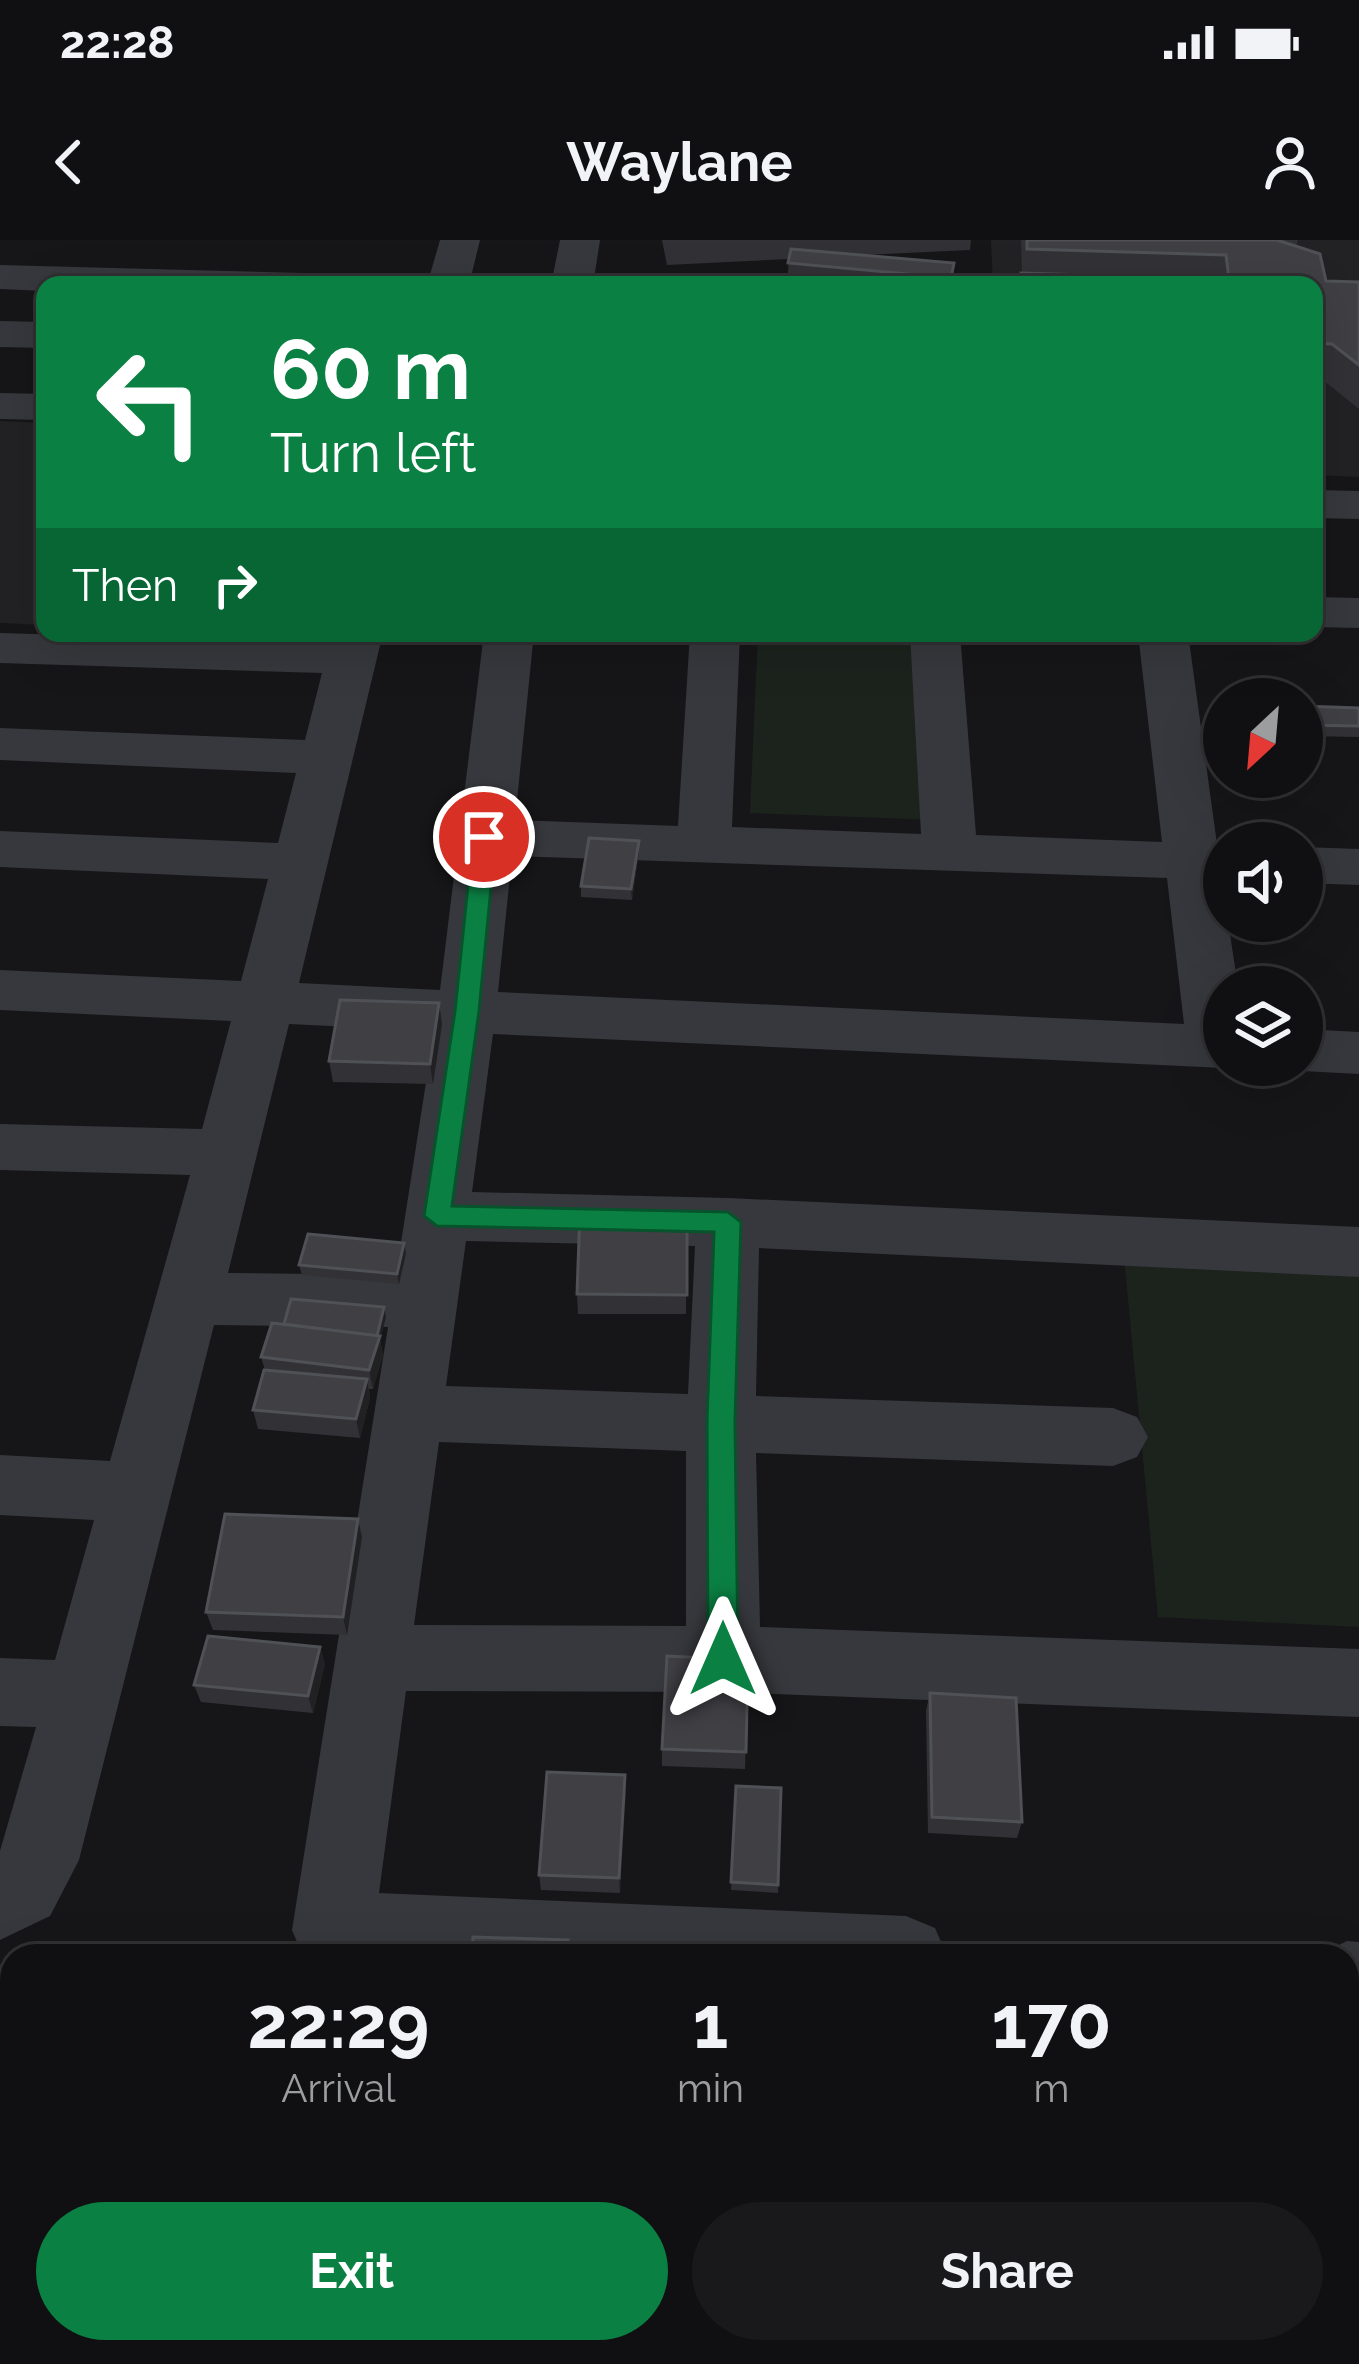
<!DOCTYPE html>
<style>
body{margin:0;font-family:Raleway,sans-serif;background:#19191b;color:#f1f3f6;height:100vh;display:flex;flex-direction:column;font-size:45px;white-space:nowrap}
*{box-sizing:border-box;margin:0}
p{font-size:39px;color:#9c9d9f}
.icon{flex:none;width:66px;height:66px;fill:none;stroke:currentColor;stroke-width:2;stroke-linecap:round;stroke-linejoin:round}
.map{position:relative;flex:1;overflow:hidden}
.sheet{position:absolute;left:0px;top:1704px;width:1359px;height:420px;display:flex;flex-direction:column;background:#101012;border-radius:36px 36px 0 0;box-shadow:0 12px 48px #0002,0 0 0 3px #303032}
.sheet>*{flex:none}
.top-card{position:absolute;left:36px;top:36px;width:1287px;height:366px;border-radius:24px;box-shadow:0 12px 48px #0002,0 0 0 3px #303032;background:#0b8043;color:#fff;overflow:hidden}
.needle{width:78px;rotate:206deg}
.fabs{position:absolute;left:1203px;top:438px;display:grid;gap:24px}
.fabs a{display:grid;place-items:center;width:120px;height:120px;border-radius:50%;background:#101012;box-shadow:0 12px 48px #0002,0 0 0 3px #303032;font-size:60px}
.pin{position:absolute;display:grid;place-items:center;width:102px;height:102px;color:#fff;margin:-51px;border:6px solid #fff;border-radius:50%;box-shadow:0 3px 12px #0007}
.me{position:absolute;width:132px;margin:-66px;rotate:0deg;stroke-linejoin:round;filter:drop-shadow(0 0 9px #0008)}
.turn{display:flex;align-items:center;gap:42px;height:252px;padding:0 36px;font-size:54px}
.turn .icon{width:156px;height:156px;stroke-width:2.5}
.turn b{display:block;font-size:84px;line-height:102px}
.then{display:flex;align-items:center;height:114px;padding:0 36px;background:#0003;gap:24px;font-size:45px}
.eta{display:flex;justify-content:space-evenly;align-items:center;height:204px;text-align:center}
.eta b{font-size:72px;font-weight:700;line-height:84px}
.cta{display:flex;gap:24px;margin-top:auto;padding:24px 36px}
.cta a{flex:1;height:138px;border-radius:72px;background:#0b8043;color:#fff;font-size:48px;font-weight:700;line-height:138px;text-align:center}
.cta a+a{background:#19191b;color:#f1f3f6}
.status{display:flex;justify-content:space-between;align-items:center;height:84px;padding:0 60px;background:#101012;direction:ltr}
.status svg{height:33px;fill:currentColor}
header{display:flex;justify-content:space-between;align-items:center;height:156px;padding:0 36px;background:#101012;font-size:54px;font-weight:700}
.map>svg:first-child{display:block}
</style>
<div class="status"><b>22:28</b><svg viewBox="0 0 49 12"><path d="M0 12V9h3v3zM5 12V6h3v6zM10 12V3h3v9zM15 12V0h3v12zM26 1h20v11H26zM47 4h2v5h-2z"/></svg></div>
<header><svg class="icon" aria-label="back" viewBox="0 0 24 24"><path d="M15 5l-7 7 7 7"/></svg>Waylane<svg class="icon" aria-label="person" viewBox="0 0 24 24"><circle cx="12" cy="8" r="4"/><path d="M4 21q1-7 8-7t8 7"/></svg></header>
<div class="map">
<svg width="1359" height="2124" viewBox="0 0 1359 2124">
<rect width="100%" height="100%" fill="#161618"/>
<g fill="#222225">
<path d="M991,0h368v237l-45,-2v-190h-321z"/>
<path d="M0,181l45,2v202l-45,-2z"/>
</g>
<g fill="#1c231d">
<path d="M758,393h173l7,187 -188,-7z"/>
<path d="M1124,1016l235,11v360l-201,-10z"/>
</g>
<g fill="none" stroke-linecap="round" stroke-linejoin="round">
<g fill="#37383d" fill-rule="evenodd">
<path d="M440,0h40l-11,45h-42z"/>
<path d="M560,0h40l-7,45h-42z"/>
<path d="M0,25l303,8 15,3 6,9h-279v6l-45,-2z"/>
<path d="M0,81l45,1v26l-45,-1z"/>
<path d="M0,153l45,1v26l-45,-1z"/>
<path d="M1314,250l45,1v28l-45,-1z"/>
<path d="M1314,357l45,1v30l-45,-1z"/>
<path d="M0,393l330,10 3,-10h50l-84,350 141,7 44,-357h50l-19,187 163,6 12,-193h50l-8,194 189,7 -11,-201h50l16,202 186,7 -24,-209h50l29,211h7v77h4l10,66h-14v78h11l-11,3 -731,-34 -21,158 256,6 631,29v50l-600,-29 -3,148 357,12 24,9 11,20 -11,20 -24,9 -357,-13 4,174 599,22v68l-636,-25 -317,-1 -27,202 527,23 29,12 12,28h-644l-11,-26 96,-603 -174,-2 -135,535 -29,56 -50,24v-89l36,-124 -36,-1v-68l55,2 39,-140 -94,-5v-60l110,6 80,-286 -190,-5v-46l202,5 29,-108 -231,-11v-40l241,11 27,-102 -268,-12v-36l278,12 18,-70 -296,-13v-32l305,12 17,-67 -322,-10zM512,616l655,22 17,146 -686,-32zM289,784l145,7 -38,244 -168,-2zM466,1001l229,5 -7,148 -242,-8zM439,1202l247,9v175l-272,-1z"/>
<path d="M1302,607l57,2v36l-57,-2z"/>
<path d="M1302,789l57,3v42l-57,-3 -21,-6h21z"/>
<path d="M1347,1701l12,1v82l-12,-1v-67h-30z"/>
</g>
<g fill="#53555c" fill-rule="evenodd">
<path d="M0,1976l12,1v135h43l-5,12h-50z"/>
<path d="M1347,2053h12v71h-47l-5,-12h40z"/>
<path d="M62,2112h251l5,12h-251z"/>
</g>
</g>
<g fill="#323236">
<path d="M662,0h309l-1,10 -107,5 91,8 -2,22 -165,-2 2,-24 -122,6z"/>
<path d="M1021,0h277l-2,7 30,34 33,1v127l-36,-29 -9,-1v-94h-295l3,-12z"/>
<path d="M1302,466l57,2v29l-57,-1z"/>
<path d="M639,611l-7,49 -51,-3v-11z"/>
<path d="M439,763l3,21 -9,60 -100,-2 -4,-21z"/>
<path d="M687,972l-1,102h-108l-1,-20z"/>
<path d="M404,1003l2,10 -7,31 -97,-9 -3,-10z"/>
<path d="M386,1077l-6,23 3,15 -10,34h-4l1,9 -10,40 -102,-9 -5,-19 12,-40 -4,-13 23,-33z"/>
<path d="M362,1297l-15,98 -134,-5 -7,-18z"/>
<path d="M320,1407l5,17 -12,49 -112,-11 -7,-17z"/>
<path d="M748,1420l-3,109 -83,-3v-17z"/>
<path d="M930,1453l92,129 -5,16 -89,-5 -2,-122z"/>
<path d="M625,1535l-5,118 -79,-3 -2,-15z"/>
<path d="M736,1546l45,2 -3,105 -47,-3z"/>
</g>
<g fill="#212124">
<path d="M639,601v10l-7,49 -1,-11z"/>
<path d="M439,763l3,21 -9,60 -3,-20z"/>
<path d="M404,1003l2,10 -7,31 -2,-10z"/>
<path d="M384,1067l2,10 -6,23 3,15 -10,34 -4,-19z"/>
<path d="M367,1139l3,19 -10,40 -4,-19z"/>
<path d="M358,1279l4,18 -15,98 -4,-18z"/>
<path d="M320,1407l5,17 -12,49 -5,-17z"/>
<path d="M625,1535l1,17 -6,101 -1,-15z"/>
</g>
<g fill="#3f3f44" stroke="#4f5156" stroke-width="3">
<path d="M1027,0h250l43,14 6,27 33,1v83l-27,-21 -18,-1v-58h-292l-1,-12 208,6 -3,-24 -199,-6z"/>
<path d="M791,9l163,14 -3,15 -163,-15z"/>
<path d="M1302,466l57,2v18l-57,-1z"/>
<path d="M589,598l50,3 -8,48 -50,-3z"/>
<path d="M340,760l99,3 -9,61 -101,-3z"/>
<path d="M580,971l107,1v83l-110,-1z"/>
<path d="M308,994l96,9 -7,31 -98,-9z"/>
<path d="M291,1059l93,8 -7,29 -93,-12z"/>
<path d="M272,1083l108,13 -11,34 -108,-13z"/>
<path d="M264,1130l103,9 -11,40 -103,-9z"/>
<path d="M225,1274l133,5 -15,98 -137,-5z"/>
<path d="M208,1396l112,11 -12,49 -114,-11z"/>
<path d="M667,1416l81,4 -2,92 -84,-3z"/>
<path d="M930,1453l86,5 6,124 -90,-5z"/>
<path d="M547,1532l78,3 -6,103 -80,-3z"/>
<path d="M736,1546l45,2 -3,97 -47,-3z"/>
<path d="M473,1697l95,3 -1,16h-95z"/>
</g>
<path fill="#0b8043" stroke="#07532c" stroke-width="3" d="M484,590l12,7 -17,174 -27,195 276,6 13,10 -6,199 3,238 -4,10 -11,4 -11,-4 -4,-10 -1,-238 7,-189 -277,-6 -13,-10 31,-205 18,-174z"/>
</svg>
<div class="fabs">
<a><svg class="needle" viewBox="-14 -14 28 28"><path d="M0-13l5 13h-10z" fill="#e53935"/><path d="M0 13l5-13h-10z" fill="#9c9d9f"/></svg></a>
<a><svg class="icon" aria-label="sound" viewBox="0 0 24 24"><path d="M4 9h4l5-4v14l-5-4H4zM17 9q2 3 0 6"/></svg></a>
<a><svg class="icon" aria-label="layers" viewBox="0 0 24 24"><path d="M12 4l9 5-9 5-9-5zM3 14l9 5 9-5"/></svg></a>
</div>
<div class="pin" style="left:484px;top:597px;background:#d93025"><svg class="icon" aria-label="arrive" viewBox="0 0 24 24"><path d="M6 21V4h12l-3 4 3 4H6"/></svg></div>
<svg class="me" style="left:723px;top:1419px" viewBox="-20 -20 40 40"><path d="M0-17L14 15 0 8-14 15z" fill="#0b8043" stroke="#fff" stroke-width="4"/></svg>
<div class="top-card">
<div class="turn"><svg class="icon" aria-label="left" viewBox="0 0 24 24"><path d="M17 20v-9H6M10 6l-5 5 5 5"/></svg><div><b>60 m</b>Turn left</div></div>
<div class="then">Then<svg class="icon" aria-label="right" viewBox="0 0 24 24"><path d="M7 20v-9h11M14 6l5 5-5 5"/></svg></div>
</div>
<section class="sheet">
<div class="eta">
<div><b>22:29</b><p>Arrival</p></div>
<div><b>1</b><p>min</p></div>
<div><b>170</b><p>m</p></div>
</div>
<div class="cta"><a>Exit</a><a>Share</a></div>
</section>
</div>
